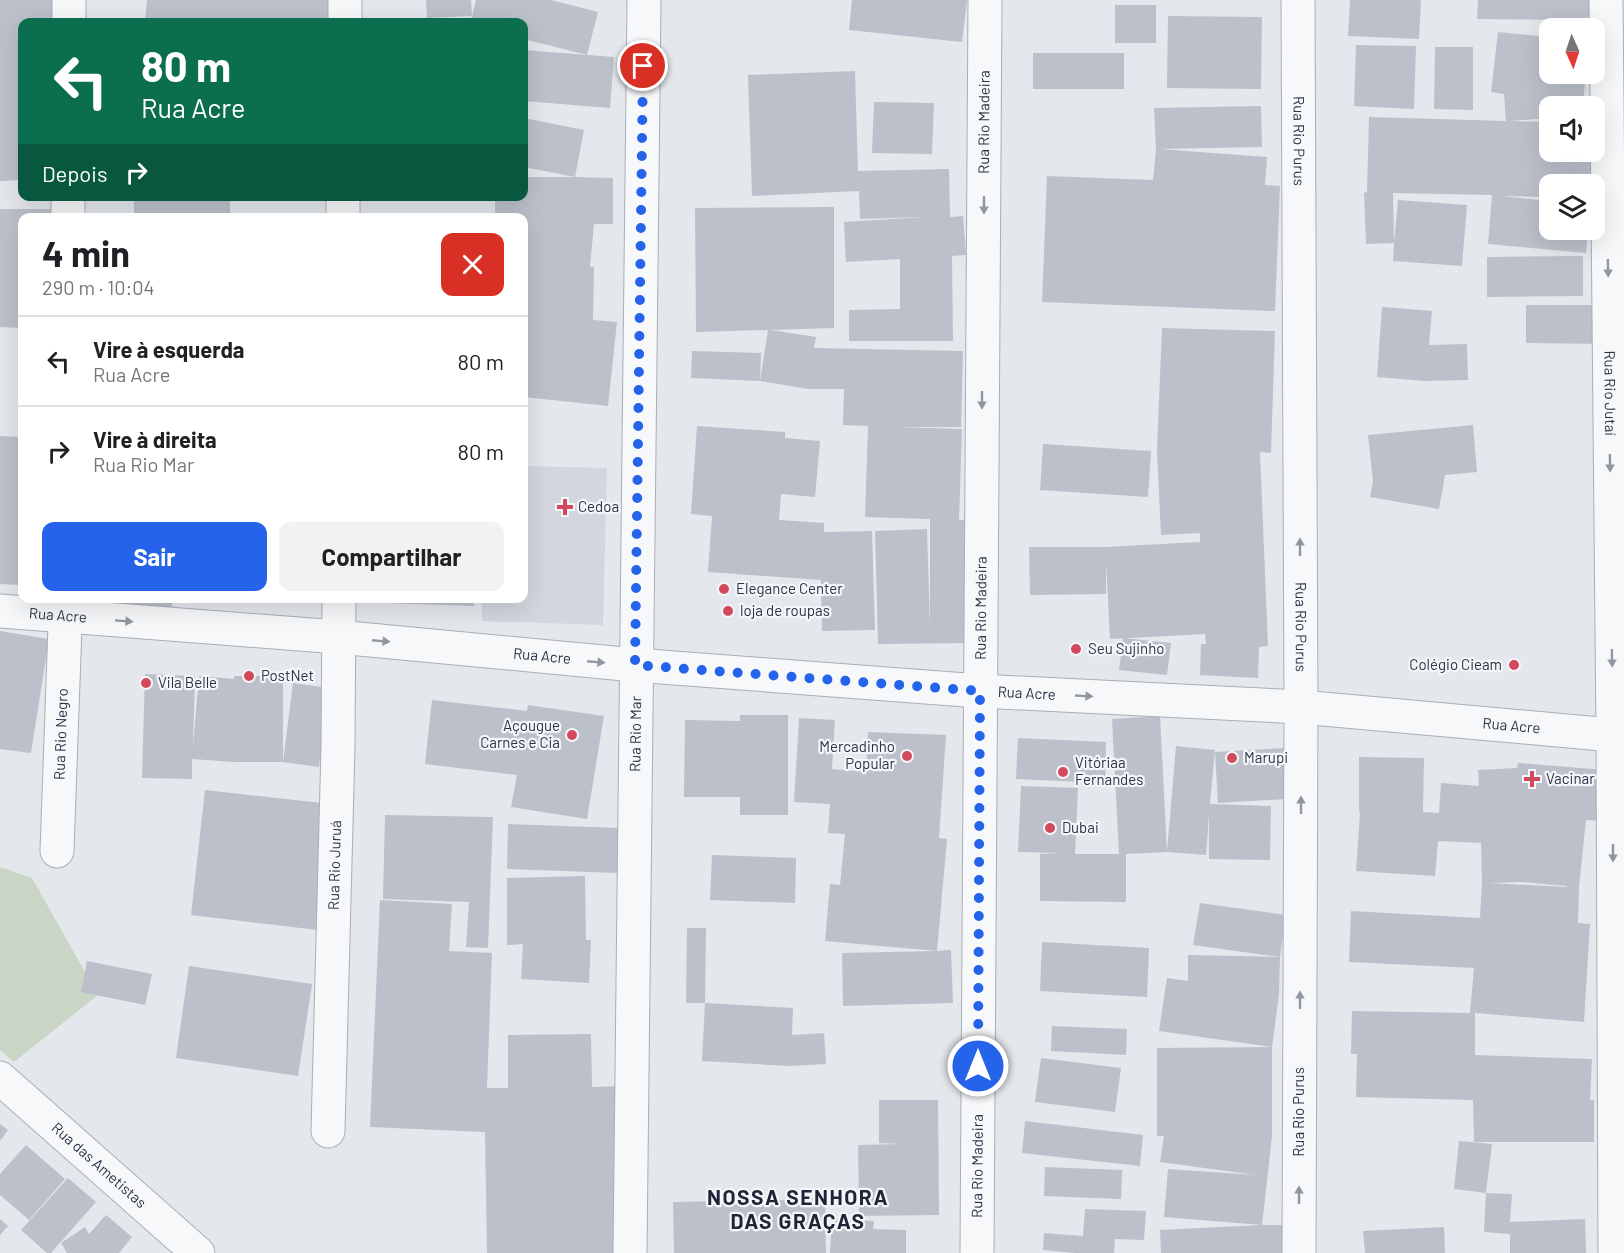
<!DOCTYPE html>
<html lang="pt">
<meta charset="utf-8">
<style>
body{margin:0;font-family:Barlow,sans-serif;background:#f2f2f2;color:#202124;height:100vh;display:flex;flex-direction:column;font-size:22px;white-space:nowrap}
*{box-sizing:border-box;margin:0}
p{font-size:20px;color:#757577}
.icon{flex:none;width:33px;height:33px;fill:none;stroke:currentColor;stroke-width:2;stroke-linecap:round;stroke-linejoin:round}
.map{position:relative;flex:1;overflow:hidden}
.details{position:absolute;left:18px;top:213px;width:510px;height:390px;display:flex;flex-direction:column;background:#fff;border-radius:12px;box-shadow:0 6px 24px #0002}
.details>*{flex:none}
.banner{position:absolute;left:18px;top:18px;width:510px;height:183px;border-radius:12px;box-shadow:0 6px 24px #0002;background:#0b6e4f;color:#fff;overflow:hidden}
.needle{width:39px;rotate:177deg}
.buttons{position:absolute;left:1539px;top:18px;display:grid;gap:12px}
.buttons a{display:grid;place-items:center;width:66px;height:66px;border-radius:12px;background:#fff;box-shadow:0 6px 24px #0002;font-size:30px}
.pin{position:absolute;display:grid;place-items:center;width:51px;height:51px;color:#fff;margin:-26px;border:3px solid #fff;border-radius:50%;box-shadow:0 2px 6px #0007}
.me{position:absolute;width:66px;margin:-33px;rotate:0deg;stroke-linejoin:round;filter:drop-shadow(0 0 4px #0008)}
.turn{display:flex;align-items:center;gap:21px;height:126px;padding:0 24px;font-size:27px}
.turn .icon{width:78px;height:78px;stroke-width:2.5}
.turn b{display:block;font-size:42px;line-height:51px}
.then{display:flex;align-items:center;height:57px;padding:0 24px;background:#0003;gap:12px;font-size:22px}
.round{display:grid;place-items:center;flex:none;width:63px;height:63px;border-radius:12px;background:#f2f2f2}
.head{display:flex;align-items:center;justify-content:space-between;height:102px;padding:0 24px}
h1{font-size:36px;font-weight:700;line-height:45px}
.primary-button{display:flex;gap:12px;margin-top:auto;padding:12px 24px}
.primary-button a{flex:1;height:69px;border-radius:12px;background:#2563eb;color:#fff;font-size:24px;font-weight:700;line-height:69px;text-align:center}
.primary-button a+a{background:#f2f2f2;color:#202124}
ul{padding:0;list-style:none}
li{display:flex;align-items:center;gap:18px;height:90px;padding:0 24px;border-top:2px solid #e0e0e0}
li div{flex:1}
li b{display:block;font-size:22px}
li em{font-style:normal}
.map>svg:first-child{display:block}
</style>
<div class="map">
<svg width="1624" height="1253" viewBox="0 0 1624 1253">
<rect width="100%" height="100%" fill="#e4e7ec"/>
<path fill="#d2d6de" d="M524,466l83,2 -4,157 -121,-4v-22l42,-1z"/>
<path fill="#c9d6c5" d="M0,867l32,11 66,117 -84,67 -14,-12z"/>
<g fill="#bbc0ca" fill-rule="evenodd">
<path d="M0,0h59v22h-37v158l-22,1z"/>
<path d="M147,0h182l-1,22h-183z"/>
<path d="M426,0h45l1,16 4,-16h75l47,12 -11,43 -63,-16v-17h-54l2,-6 -45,2z"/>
<path d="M852,0h115l-5,42 -113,-12z"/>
<path d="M1350,0h71l-2,39 -71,-3z"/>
<path d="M1478,0h117v20l-118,-1z"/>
<rect x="1115" y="5" width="41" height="38"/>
<path d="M1168,16l94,1 -1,72 -94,-1z"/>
<path d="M1498,32l52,5v37h36l-3,28 -10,-1 1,5h-24v12l-40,3 40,1v30h44v32h-44v13l-50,-1 50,5v29h38l-2,23 -98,-9 4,-49 -99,-2 1,50 4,-43 69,5 -5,61 -69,-5 1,-18 -28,1 -2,-51 3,-1 2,-75 137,4 -2,-27 -13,-2z"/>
<path d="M1356,45l60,1 -2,63 -60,-3z"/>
<path d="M1435,47h38v63l-39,-1z"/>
<path d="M524,50l90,7 -4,51 -86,-7z"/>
<rect x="1033" y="53" width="91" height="36"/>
<path d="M855,71l3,100 91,-2 1,48 13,-1 3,39 -14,1 1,85h-104v-31l51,-1v-50l-54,3 -2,-40 80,-5 -64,2 -1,-28 -107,5 -4,-121z"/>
<path d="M874,102l60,1 -2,51 -60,-1z"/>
<path d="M1261,106l1,41 -103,2 108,8 -2,28 15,1 -5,125 -233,-9 5,-126 106,4 3,-31 -2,-41z"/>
<path d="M524,118l60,12 -9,47 38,1v46h-19l-4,43h4l-1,53 24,2 -9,84 -84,-9v-179h-29v-22h29v-19h51l-51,-10z"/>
<path d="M134,199l96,1v18h-96z"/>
<path d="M834,207v121l-63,2 45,7 -2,11 149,3 -2,76h-65l66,2 -3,91h18l-7,123 -92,1 -3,-113 52,-2 3,98v-108l-65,-2 3,-91 -25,-1 1,-36h-36l-48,-8 8,-51 -72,2 -1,-124z"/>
<path d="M0,209h61l-1,9h-38v110l-22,-1z"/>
<path d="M1583,256v40l-96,1v-40z"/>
<path d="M1526,305h77v39l-77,-1z"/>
<path d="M1382,307l50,4 -3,34 38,-1 1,36 -42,1 -49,-4z"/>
<path d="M1162,328l113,3 -4,122 -11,-1 8,194 -9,1 -1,31 -58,-3 1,-31h5l-1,-10 -95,5 -4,-78v33l-76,1 -1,-48h76l95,-5v-9l-39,2 -4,-86z"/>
<path d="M692,351l69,2 -1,28 -69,-3z"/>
<path d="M1473,425l4,47 -32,3 -6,34 -69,-12 3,-16 -5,-46z"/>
<path d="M697,426l88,6v6l35,3 -5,56 -34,-3 -2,26 45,3v9l48,-1 3,99 -53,1 -1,-51 -113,-8 4,-56 -21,-2z"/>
<path d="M0,436l22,1v148l-22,-1z"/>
<path d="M1043,444l108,7 -3,46 -108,-7z"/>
<path d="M106,598h66v9l-66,-2z"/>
<path d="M385,598h89v8l-90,-3z"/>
<path d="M0,631l49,8 -18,114 -31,-4z"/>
<path d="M1123,638l48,5 -4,32 -48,-5z"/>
<path d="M145,674l50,2 -2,71 6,-71 35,3v-3h49v86h-49l-42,-3v20l-50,-1z"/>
<path d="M293,683l36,5 -10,79 -36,-5z"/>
<path d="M432,700l95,11 1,-6 76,11 -17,103 -76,-12 6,-32 -92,-11z"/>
<path d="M740,715h48v100h-48v-18h-56l1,-77 55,1z"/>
<path d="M1160,716l7,136 9,-106 39,4 -5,54 61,2 -1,54 -61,-1v-44l-3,40 -39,-3 -41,2v48l-86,-1v-47l22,-1 -44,-1 3,-66 57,2 -3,66h44l-7,-135z"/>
<path d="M799,718l36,2 -3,49 34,3 2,-40 78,3 -7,103 8,1 -10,112 14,-1 2,53 -110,3 -1,-53 95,-2 -112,-10 5,-57 10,1 5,-51 -17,-1 2,-29 -36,-2z"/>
<path d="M1018,738l88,4 -1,41 -89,-4z"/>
<path d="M1284,748l2,51 -68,4 -3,-51z"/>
<path d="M1359,757l65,1 -1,54 16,1 2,-30 38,3 -1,-16 39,-2 1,-5 88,7 -4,51 -16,-1 -7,67 -1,36 12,1 -6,98 -109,-9v42l117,4 -2,41h4v42h-120l-1,-42 -117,-3 1,-43h-6l1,-43 118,2 4,-45 -125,-6 2,-51 129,7 2,-35 -1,-40 -43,-2 -3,35 -79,-5 4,-59h-1zM1522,882l45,4v1l-78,-4z"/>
<path d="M205,790l135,15 -14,126 -135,-16z"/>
<path d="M385,815l108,2 -5,131 -22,-1 3,-45 -86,-3z"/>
<path d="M508,824l112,4 -2,45 -111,-4z"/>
<path d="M712,855l84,3 -1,45 -85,-3z"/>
<path d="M585,876l1,64h5l-2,43 -68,-4 2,-35 -16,1v-67z"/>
<path d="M380,900l72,4 -3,47 43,2 -5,135h21v-53l83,-1 1,53 34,-1 3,167h-142l-2,-121 -115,-5z"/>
<path d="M1200,903l86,12 -6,42 -87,-12z"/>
<path d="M687,928h19l-1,75 88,5 -1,27 32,-2 2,31 -36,2 -88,-5 3,-58h-19z"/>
<path d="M1042,942l107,6 -2,49 -107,-6z"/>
<path d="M1188,955l92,2 -1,37 -7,53 -113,-16 8,-53 21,3z"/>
<path d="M87,961l65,13 -7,31 -64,-13z"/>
<path d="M189,966l123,18 -14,92 -122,-18z"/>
<path d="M1052,1026l75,3 -1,26 -75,-4z"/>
<path d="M1272,1047v89l-10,89h20l1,28h-122l-1,-23 102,-5 -98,-8 4,-48 88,6 -96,-13 4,-26h-7v-88z"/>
<path d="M1041,1058l80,10 -6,44 -80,-10z"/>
<path d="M879,1100h59l1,115 -80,1 -1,-71 44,-1 -23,-1z"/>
<path d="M1025,1121l118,14 -3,31 -118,-13z"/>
<path d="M0,1124l8,6 -8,11z"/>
<path d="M1459,1141l33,3 -6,49 26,1 -2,28 75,-3 1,34h-76v-19l-26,-2 2,-39 -32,-4z"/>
<path d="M26,1145l39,34 -36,41 -29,-25v-21z"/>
<path d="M1045,1167l77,3 -1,29 -77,-3z"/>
<path d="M68,1178l28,24 -45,51h-4l-26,-23z"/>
<path d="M825,1199l1,54h-152l-1,-51z"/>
<path d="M1085,1209l61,2 -2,29 -29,-1 -1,14h-39l-32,-3 1,-17 39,3z"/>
<path d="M106,1215l26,22 -13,16h-52l-6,-10 24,-16 4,7z"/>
<path d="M0,1219l8,7 -8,9z"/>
<path d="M832,1219l42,2 -1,8 33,1v23h-76z"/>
<path d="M1444,1227l1,26h-80l-2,-22z"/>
</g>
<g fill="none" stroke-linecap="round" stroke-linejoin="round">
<g stroke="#a9aeb7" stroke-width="35">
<g id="minor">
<path id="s1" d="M1298,0l3,707 -2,546"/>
<path id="s2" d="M1606,0l7,735 2,518"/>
<path d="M69,22v-22"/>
<path d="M345,22v-22"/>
<path d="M68,218v-22"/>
<path d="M343,218v-22"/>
<path id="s3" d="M0,611l338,26 297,28 344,26 322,16 323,29"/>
<path id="s4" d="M57,851l9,-253"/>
<path id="s5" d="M0,1078l198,175"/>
<path id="s6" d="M328,1131l10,-384 1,-149"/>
<path id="s7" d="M630,1253l14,-1253"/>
<path id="s8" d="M977,1253l8,-1253"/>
</g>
</g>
<use href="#minor" stroke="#f7f8fa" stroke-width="33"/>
</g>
<defs><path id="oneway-solid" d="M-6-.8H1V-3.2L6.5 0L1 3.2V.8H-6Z" transform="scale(1.5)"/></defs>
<g fill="#9196a0">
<use href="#oneway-solid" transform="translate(984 205) rotate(90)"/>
<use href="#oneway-solid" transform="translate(1608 268) rotate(89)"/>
<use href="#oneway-solid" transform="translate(982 400) rotate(90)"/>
<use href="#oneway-solid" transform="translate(1610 463) rotate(89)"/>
<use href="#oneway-solid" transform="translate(1300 547) rotate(-90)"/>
<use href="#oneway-solid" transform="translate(124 621) rotate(4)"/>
<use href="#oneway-solid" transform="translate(381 641) rotate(5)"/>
<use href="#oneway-solid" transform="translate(1612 658) rotate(89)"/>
<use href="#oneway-solid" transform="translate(596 662) rotate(5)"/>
<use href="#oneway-solid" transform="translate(1084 696) rotate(3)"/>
<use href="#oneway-solid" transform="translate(1301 805) rotate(-90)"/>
<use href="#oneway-solid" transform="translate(1613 853) rotate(90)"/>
<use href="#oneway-solid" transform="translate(1300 1000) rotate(-90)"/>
<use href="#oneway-solid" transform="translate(1299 1195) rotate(-90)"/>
</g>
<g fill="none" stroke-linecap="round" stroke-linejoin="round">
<path stroke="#2563eb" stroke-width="10" stroke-dasharray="0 18" d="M643,66l-8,599 345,26 -2,375"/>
</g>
<g fill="#d1495b" stroke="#f4f6f9" stroke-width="2">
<path d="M562 498h6v6h6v6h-6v6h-6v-6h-6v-6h6z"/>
<circle cx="724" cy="589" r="6"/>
<circle cx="728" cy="611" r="6"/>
<circle cx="1076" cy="649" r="6"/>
<circle cx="1514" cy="665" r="6"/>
<circle cx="249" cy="676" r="6"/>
<circle cx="146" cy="683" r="6"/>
<circle cx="572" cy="735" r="6"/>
<circle cx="907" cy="756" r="6"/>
<circle cx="1232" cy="758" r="6"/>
<circle cx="1063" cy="772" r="6"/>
<path d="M1529 770h6v6h6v6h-6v6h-6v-6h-6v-6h6z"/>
<circle cx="1050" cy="828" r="6"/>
</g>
<g text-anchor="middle" stroke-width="4.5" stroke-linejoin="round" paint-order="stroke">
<g font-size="15" fill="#2b3445" stroke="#f4f6f9">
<text dy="5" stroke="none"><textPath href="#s8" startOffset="1131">Rua Rio Madeira</textPath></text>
<text dy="5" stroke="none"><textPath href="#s1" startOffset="141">Rua Rio Purus</textPath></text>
<text dy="5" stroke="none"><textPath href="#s2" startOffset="393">Rua Rio Jutaí</textPath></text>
<text dy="5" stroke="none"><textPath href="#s8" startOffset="645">Rua Rio Madeira</textPath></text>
<text dy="5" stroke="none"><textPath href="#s3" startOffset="58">Rua Acre</textPath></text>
<text dy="5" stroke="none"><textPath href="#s1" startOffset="627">Rua Rio Purus</textPath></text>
<text dy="5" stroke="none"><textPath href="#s3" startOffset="544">Rua Acre</textPath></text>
<text dy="5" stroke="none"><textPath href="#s3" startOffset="1030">Rua Acre</textPath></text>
<text dy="5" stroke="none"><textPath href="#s3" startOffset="1516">Rua Acre</textPath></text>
<text dy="5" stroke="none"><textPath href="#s4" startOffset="117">Rua Rio Negro</textPath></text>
<text dy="5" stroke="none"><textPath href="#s7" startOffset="519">Rua Rio Mar</textPath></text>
<text dy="5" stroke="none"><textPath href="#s6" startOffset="266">Rua Rio Juruá</textPath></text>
<text transform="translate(1299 1112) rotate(-90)" y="5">Rua Rio Purus</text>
<text dy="5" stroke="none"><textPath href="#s5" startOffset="132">Rua das Ametistas</textPath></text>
<text dy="5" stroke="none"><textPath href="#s8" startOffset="87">Rua Rio Madeira</textPath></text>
</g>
<g font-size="15" fill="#2b3445" stroke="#f4f6f9" text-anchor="start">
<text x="578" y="512">Cedoa</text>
<text x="736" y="594">Elegance Center</text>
<text x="740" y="616">loja de roupas</text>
<text x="1088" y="654">Seu Sujinho</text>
<text x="1502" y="670" text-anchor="end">Colégio Cieam</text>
<text x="261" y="681">PostNet</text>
<text x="158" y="688">Vila Belle</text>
<text x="560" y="731" text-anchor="end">Açougue<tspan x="560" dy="17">Carnes e Cia</tspan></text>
<text x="895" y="752" text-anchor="end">Mercadinho<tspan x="895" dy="17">Popular</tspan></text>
<text x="1244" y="763">Marupi</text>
<text x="1075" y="768">Vitóriaa<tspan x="1075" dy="17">Fernandes</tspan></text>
<text x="1546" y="784">Vacinar</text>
<text x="1062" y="833">Dubai</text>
</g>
<g font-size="21" font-weight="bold" letter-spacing="1.5" fill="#1d2536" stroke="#f4f6f9">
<text x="798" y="1205">NOSSA SENHORA<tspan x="798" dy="24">DAS GRAÇAS</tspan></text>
</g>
</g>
</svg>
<div class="buttons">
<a><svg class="needle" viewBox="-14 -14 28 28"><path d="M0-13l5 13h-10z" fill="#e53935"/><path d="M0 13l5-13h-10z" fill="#757577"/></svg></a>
<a><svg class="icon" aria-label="sound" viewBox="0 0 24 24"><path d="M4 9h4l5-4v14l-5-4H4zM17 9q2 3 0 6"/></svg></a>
<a><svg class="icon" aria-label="layers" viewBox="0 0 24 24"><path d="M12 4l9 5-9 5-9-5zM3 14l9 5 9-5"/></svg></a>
</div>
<div class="pin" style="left:643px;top:66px;background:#d93025"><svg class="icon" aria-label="arrive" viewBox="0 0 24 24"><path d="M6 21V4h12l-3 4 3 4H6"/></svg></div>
<svg class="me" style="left:978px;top:1066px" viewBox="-20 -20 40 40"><circle r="17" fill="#2563eb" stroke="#fff" stroke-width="3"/><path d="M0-11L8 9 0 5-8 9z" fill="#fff"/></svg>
<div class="banner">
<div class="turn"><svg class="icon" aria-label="left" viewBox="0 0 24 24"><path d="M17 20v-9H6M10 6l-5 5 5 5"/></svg><div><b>80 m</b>Rua Acre</div></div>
<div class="then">Depois<svg class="icon" aria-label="right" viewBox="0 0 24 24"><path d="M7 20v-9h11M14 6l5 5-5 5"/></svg></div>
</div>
<section class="details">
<div class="head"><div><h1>4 min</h1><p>290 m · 10:04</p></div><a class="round" style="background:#d93025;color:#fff"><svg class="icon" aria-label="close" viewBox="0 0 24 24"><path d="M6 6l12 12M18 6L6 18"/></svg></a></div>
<ul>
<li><svg class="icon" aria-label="left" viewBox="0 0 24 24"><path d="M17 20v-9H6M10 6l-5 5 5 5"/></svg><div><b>Vire à esquerda</b><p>Rua Acre</p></div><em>80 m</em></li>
<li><svg class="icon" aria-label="right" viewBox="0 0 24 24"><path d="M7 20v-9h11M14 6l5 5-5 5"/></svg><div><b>Vire à direita</b><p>Rua Rio Mar</p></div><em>80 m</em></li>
</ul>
<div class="primary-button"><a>Sair</a><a>Compartilhar</a></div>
</section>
</div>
